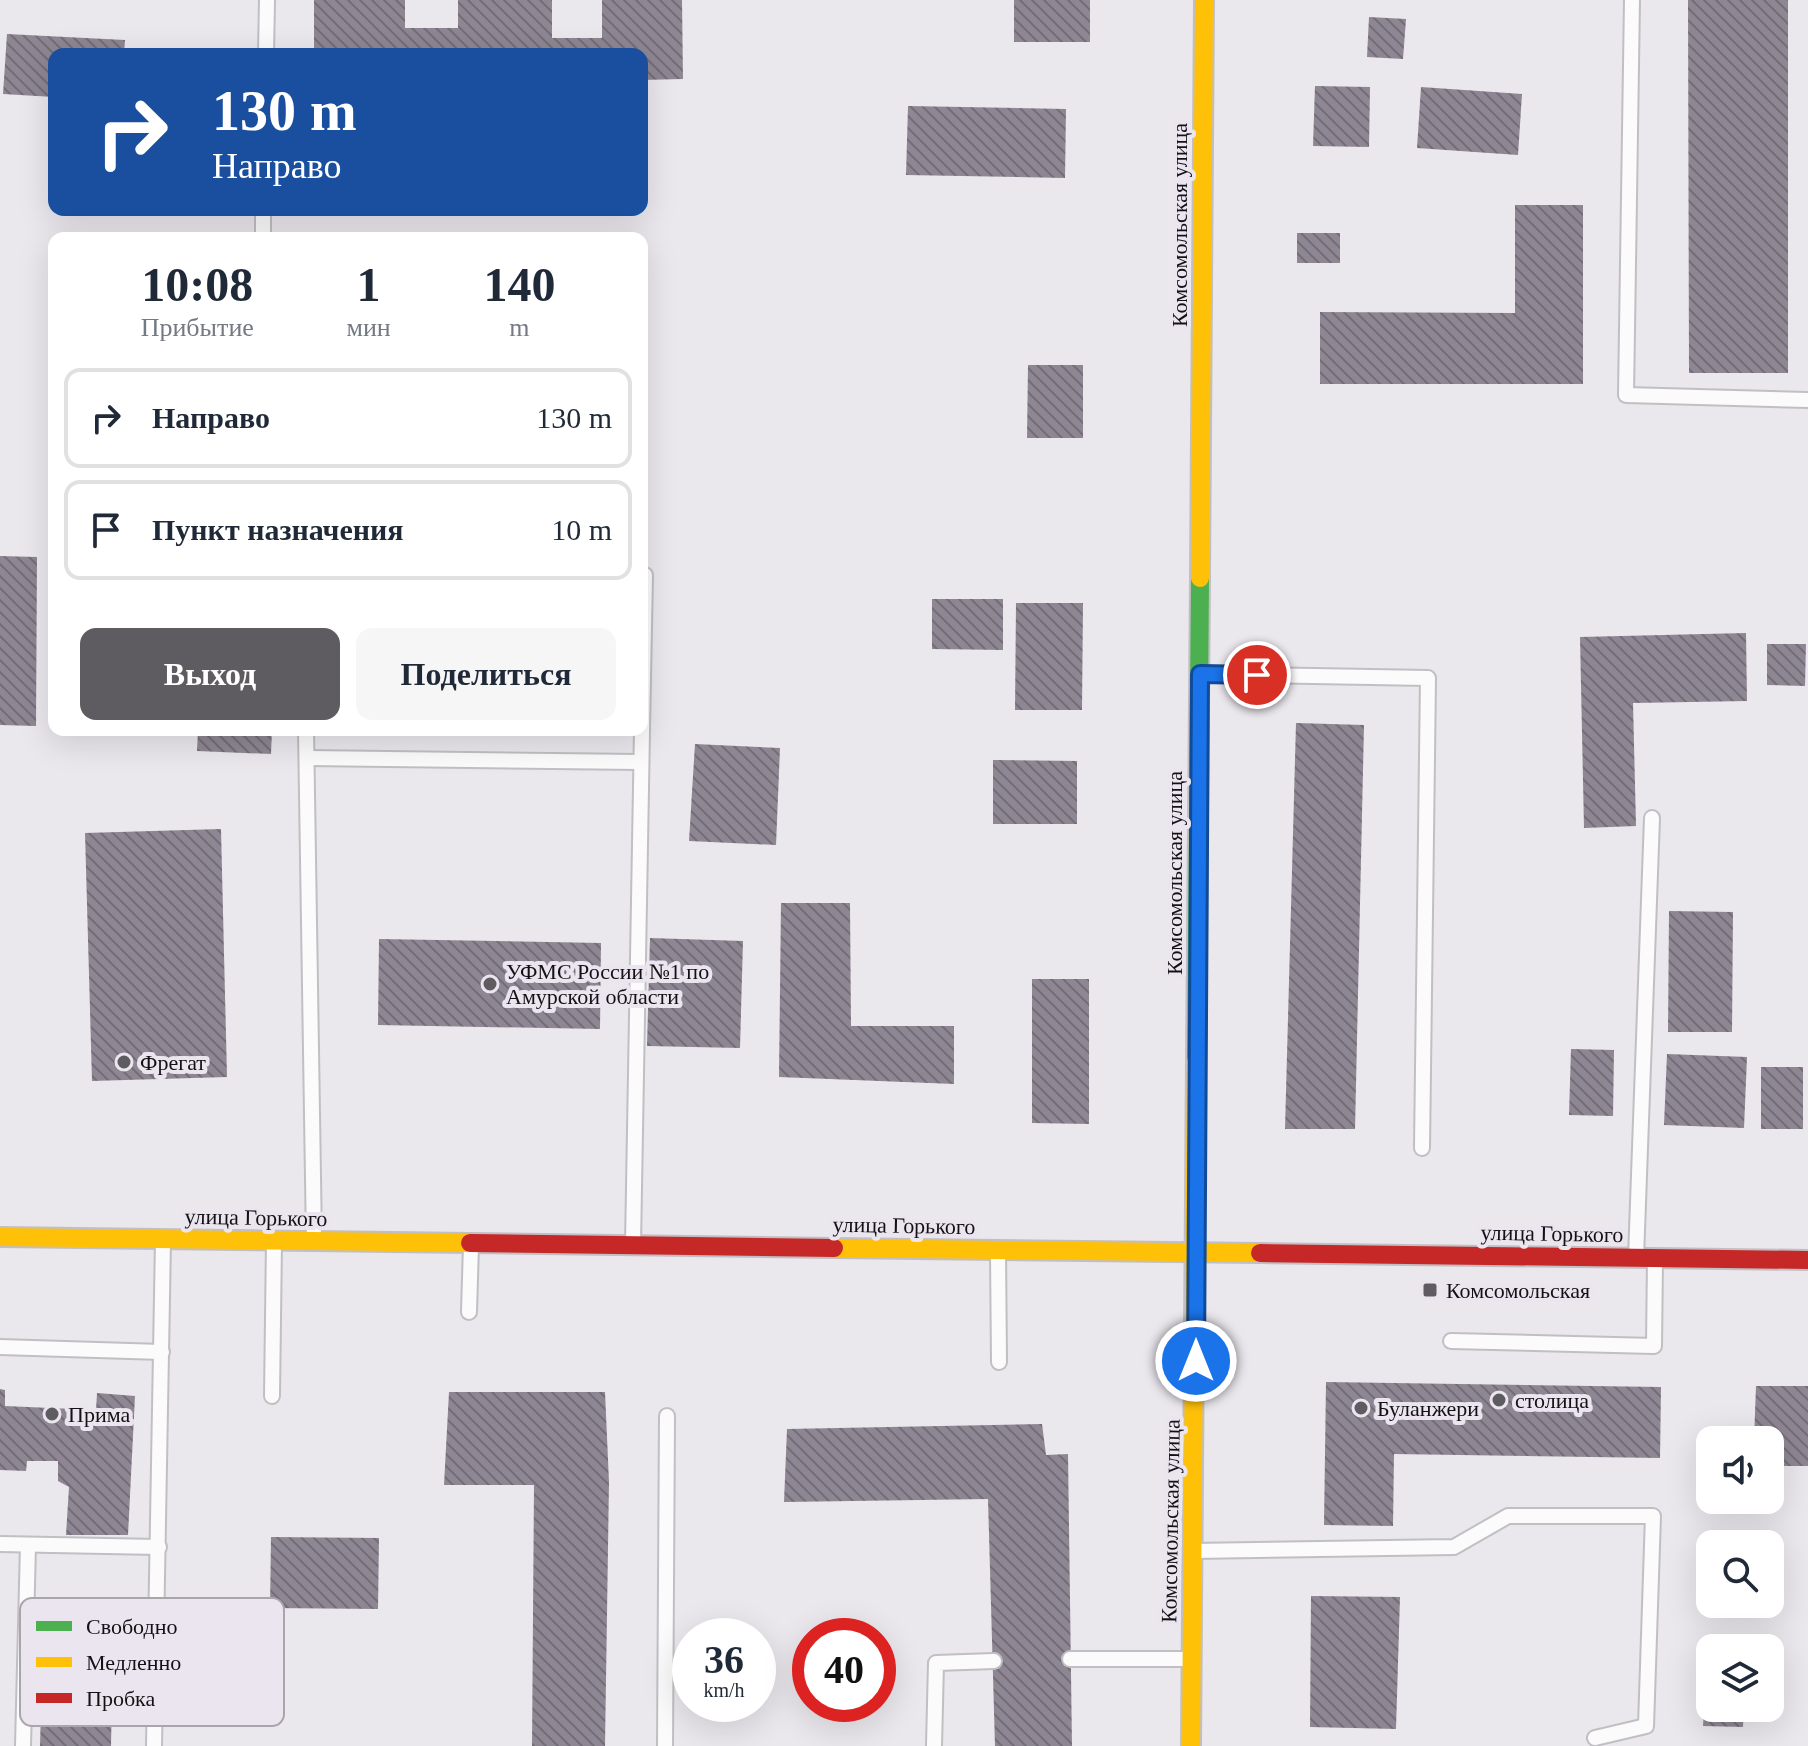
<!DOCTYPE html>
<html lang="ru">
<meta charset="utf-8">
<style>
body{margin:0;font-family:"Times New Roman",serif;background:#f6f6f7;color:#1f2937;height:100vh;display:flex;flex-direction:column;font-size:30px;white-space:nowrap}
*{box-sizing:border-box;margin:0}
p{font-size:26px;color:#747a83}
.icon{flex:none;width:44px;height:44px;fill:none;stroke:currentColor;stroke-width:2;stroke-linecap:round;stroke-linejoin:round}
.map{position:relative;flex:1;overflow:hidden}
.details{position:absolute;left:48px;top:232px;width:600px;height:504px;display:flex;flex-direction:column;background:#fff;border-radius:16px;box-shadow:0 8px 32px #0002}
.details>*{flex:none}
.guide{position:absolute;left:48px;top:48px;width:600px;height:168px;border-radius:16px;box-shadow:0 8px 32px #0002;background:#1a4fa0;color:#fff;overflow:hidden}
.buttons{position:absolute;left:1696px;top:1426px;display:grid;gap:16px}
.buttons a{display:grid;place-items:center;width:88px;height:88px;border-radius:16px;background:#fff;box-shadow:0 8px 32px #0002;font-size:40px}
.speed{position:absolute;left:672px;top:1618px;display:flex;gap:16px;font-size:40px;font-weight:700;text-align:center}
.speed>*{display:grid;place-content:center;width:104px;height:104px;border-radius:50%;background:#fff;box-shadow:0 8px 32px #0002;line-height:1}
.speed small{font-size:20px;font-weight:400}
.speed .limit{border:12px solid #d22;background:#fff;color:#111}
.pin{position:absolute;display:grid;place-items:center;width:68px;height:68px;color:#fff;margin:-34px;border:4px solid #fff;border-radius:50%;box-shadow:0 2px 8px #0007}
.me{position:absolute;width:88px;margin:-44px;rotate:0deg;stroke-linejoin:round;filter:drop-shadow(0 0 6px #0008)}
.turn{display:flex;align-items:center;gap:28px;height:168px;padding:0 32px;font-size:36px}
.turn .icon{width:104px;height:104px;stroke-width:2.5}
.turn b{display:block;font-size:56px;line-height:68px}
.eta{display:flex;justify-content:space-evenly;align-items:center;height:136px;text-align:center}
.eta b{font-size:48px;font-weight:700;line-height:56px}
.button{display:flex;gap:16px;margin-top:auto;padding:16px 32px}
.button a{flex:1;height:92px;border-radius:16px;background:#5e5c60;color:#fff;font-size:32px;font-weight:700;line-height:92px;text-align:center}
.button a+a{background:#f6f6f7;color:#1f2937}
ul{padding:0;list-style:none}
li{display:flex;align-items:center;gap:24px;height:100px;margin:0 16px 12px;padding:0 16px;border:4px solid #e0e1e3;border-radius:16px}
li div{flex:1}
li b{display:block;font-size:30px}
li em{font-style:normal}
.map>svg:first-child{display:block}
</style>
<div class="map">
<svg width="1808" height="1746" viewBox="0 0 1808 1746">
<defs>
<pattern id="building-back-hatch" width="6" height="6" patternUnits="userSpaceOnUse" patternTransform="scale(2)"><rect width="6" height="6" fill="#8e8793"/><path d="M-1 5l2 2M0 0l6 6M5-1l2 2" fill="none" stroke="#736d77"/></pattern>
</defs>
<rect width="100%" height="100%" fill="#eae7ed"/>
<g fill="url(#building-back-hatch)">
<path d="M314,0h91v28h53v-28h94v38h50v-38h80l1,79 -41,1v-26h-328z"/>
<rect x="1014" y="0" width="76" height="42"/>
<path d="M1688,0h100v373h-99z"/>
<path d="M1369,17l37,2 -3,40 -36,-2z"/>
<path d="M7,34l118,6 -1,14h-70v43l-51,-3z"/>
<path d="M1315,86l55,1 -1,60 -56,-1z"/>
<path d="M1421,87l101,7 -4,61 -101,-7z"/>
<path d="M908,106l158,3 -1,69 -159,-3z"/>
<path d="M1515,205h68v179h-263v-72l195,1z"/>
<rect x="1297" y="233" width="43" height="30"/>
<path d="M1028,365h55v73h-56z"/>
<path d="M0,556l37,1 -1,169 -36,-1z"/>
<path d="M932,599h71v51l-71,-1z"/>
<path d="M1016,603h67l-1,107h-67z"/>
<path d="M1746,633l1,68 -114,2 3,123 -52,2 -4,-191z"/>
<path d="M1767,644h39l-1,42 -38,-1z"/>
<path d="M1296,723l68,2 -9,404h-70z"/>
<path d="M198,730h74l-1,24 -74,-3z"/>
<path d="M695,744l85,4 -4,97 -87,-4z"/>
<path d="M993,760l84,1v63h-84z"/>
<path d="M221,829l6,248 -135,4 -7,-248z"/>
<path d="M781,903h69l1,123h103v58l-175,-7z"/>
<path d="M1669,911l64,1 -1,120h-64z"/>
<path d="M650,938l93,3 -3,107 -93,-2z"/>
<path d="M379,939l222,4 -1,86 -222,-4z"/>
<path d="M1032,979h57v145l-57,-1z"/>
<path d="M1571,1049l43,1 -1,66 -44,-1z"/>
<path d="M1667,1054l80,3 -3,71 -80,-3z"/>
<rect x="1761" y="1067" width="42" height="62"/>
<path d="M1326,1382l335,5 -1,71 -266,-4 -1,72 -69,-1z"/>
<path d="M1756,1386h52v80h-38v-26h-16z"/>
<path d="M0,1389l5,1v16l91,4 1,-17 38,3 -7,139h-62l3,-48 -11,-6v-20h-31l-1,10 -26,-1z"/>
<path d="M449,1392h156l4,90 -4,264h-73l2,-261h-90z"/>
<path d="M1042,1424l4,31 22,-1 4,292h-77l-7,-247 -204,3 3,-73z"/>
<path d="M271,1537l108,1 -1,71 -108,-1z"/>
<path d="M1311,1596l89,1 -4,132 -86,-2z"/>
<path d="M44,1598l68,4 -1,37 23,2 -1,54 -21,-2 -1,53h-71z"/>
<path d="M1705,1691h5v17h34l-1,19 -40,-1z"/>
</g>
<g fill="none" stroke-linecap="round" stroke-linejoin="round">
<g stroke="#c1bfc3" stroke-width="18">
<g id="lane">
<path d="M1632,0l-6,395 182,5"/>
<path d="M266,54l1,-54"/>
<path d="M263,238v-28"/>
<path d="M642,575h3l-3,153"/>
<path d="M1200,674l228,4 -6,470"/>
<path d="M306,730l8,511"/>
<path d="M307,758l334,4"/>
<path d="M633,1245l9,-515"/>
<path d="M998,1251l1,111"/>
<path d="M1636,1258l16,-440"/>
<path d="M469,1312l2,-67"/>
<path d="M1451,1341l203,5 1,-87"/>
<path d="M0,1347l162,5"/>
<path d="M272,1396l2,-155"/>
<path d="M0,1544l159,3"/>
<path d="M1193,1551l261,-4 54,-31h145l-7,210 -51,12"/>
<path d="M1070,1659h120"/>
<path d="M23,1746l5,-201"/>
<path d="M154,1746l9,-506"/>
<path d="M665,1746l2,-330"/>
<path d="M934,1746l2,-83 58,-2"/>
</g>
</g>
<g stroke="#c1bfc3" stroke-width="22">
<path id="fast" d="M1196,1061l4,-483"/>
</g>
<g stroke="#c1bfc3" stroke-width="22">
<g id="slow">
<path d="M1200,578l4,-578"/>
<path d="M0,1237l470,6"/>
<path d="M834,1248l426,5"/>
<path d="M1191,1746l5,-685"/>
</g>
</g>
<g stroke="#c1bfc3" stroke-width="22">
<g id="jam">
<path d="M470,1243l364,5"/>
<path d="M1260,1253l548,7"/>
</g>
</g>
<use href="#lane" stroke="#fcfbfc" stroke-width="14"/>
<use href="#fast" stroke="#4caf50" stroke-width="18"/>
<use href="#slow" stroke="#ffc107" stroke-width="18"/>
<use href="#jam" stroke="#c62828" stroke-width="18"/>
</g>
<g fill="none" stroke-linecap="round" stroke-linejoin="round">
<g stroke="#114b97" stroke-width="20">
<path id="route" d="M1196,1361l4,-687 57,1"/>
</g>
<use href="#route" stroke="#1a73e8" stroke-width="14"/>
</g>
<g fill="#5e5c60" stroke="#ebe5ef" stroke-width="3">
<circle cx="490" cy="984" r="8"/>
<circle cx="124" cy="1062" r="8"/>
<rect x="1422" y="1282" width="16" height="16" rx="4"/>
<circle cx="1499" cy="1400" r="8"/>
<circle cx="1361" cy="1408" r="8"/>
<circle cx="52" cy="1414" r="8"/>
</g>
<g text-anchor="middle" stroke-width="8" stroke-linejoin="round" paint-order="stroke">
<g font-size="22" fill="#131114" stroke="#ebe5ef">
<text transform="translate(1179 225) rotate(-90)" y="8">Комсомольская улица</text>
<text transform="translate(1174 873) rotate(-90)" y="8">Комсомольская улица</text>
<text transform="translate(256 1217) rotate(1)" y="8">улица Горького</text>
<text transform="translate(904 1225) rotate(1)" y="8">улица Горького</text>
<text transform="translate(1552 1233) rotate(1)" y="8">улица Горького</text>
<text transform="translate(1170 1521) rotate(-89)" y="8">Комсомольская улица</text>
</g>
<g font-size="22" fill="#131114" stroke="#ebe5ef" text-anchor="start">
<text x="506" y="979">УФМС России №1 по<tspan x="506" dy="25">Амурской области</tspan></text>
<text x="140" y="1070">Фрегат</text>
<text x="1446" y="1298">Комсомольская</text>
<text x="1515" y="1408">столица</text>
<text x="1377" y="1416">Буланжери</text>
<text x="68" y="1422">Прима</text>
</g>
</g>
<rect x="20" y="1598" width="264" height="128" rx="12" fill="#ebe5ef" stroke="#aaa5ad" stroke-width="2"/>
<rect x="36" y="1621" width="36" height="10" fill="#4caf50"/>
<rect x="36" y="1657" width="36" height="10" fill="#ffc107"/>
<rect x="36" y="1693" width="36" height="10" fill="#c62828"/>
<g font-size="22" fill="#131114">
<text x="86" y="1634">Свободно</text>
<text x="86" y="1670">Медленно</text>
<text x="86" y="1706">Пробка</text>
</g>
</svg>
<div class="buttons">
<a><svg class="icon" aria-label="sound" viewBox="0 0 24 24"><path d="M4 9h4l5-4v14l-5-4H4zM17 9q2 3 0 6"/></svg></a>
<a><svg class="icon" aria-label="search" viewBox="0 0 24 24"><circle cx="10" cy="10" r="6"/><path d="M15 15l6 6"/></svg></a>
<a><svg class="icon" aria-label="layers" viewBox="0 0 24 24"><path d="M12 4l9 5-9 5-9-5zM3 14l9 5 9-5"/></svg></a>
</div>
<div class="speed"><div>36<small>km/h</small></div><div class="limit">40</div></div>
<div class="pin" style="left:1257px;top:675px;background:#d93025"><svg class="icon" aria-label="arrive" viewBox="0 0 24 24"><path d="M6 21V4h12l-3 4 3 4H6"/></svg></div>
<svg class="me" style="left:1196px;top:1361px" viewBox="-20 -20 40 40"><circle r="17" fill="#1a73e8" stroke="#fff" stroke-width="3"/><path d="M0-11L8 9 0 5-8 9z" fill="#fff"/></svg>
<div class="guide">
<div class="turn"><svg class="icon" aria-label="right" viewBox="0 0 24 24"><path d="M7 20v-9h11M14 6l5 5-5 5"/></svg><div><b>130 m</b>Направо</div></div>
</div>
<section class="details">
<div class="eta">
<div><b>10:08</b><p>Прибытие</p></div>
<div><b>1</b><p>мин</p></div>
<div><b>140</b><p>m</p></div>
</div>
<ul>
<li><svg class="icon" aria-label="right" viewBox="0 0 24 24"><path d="M7 20v-9h11M14 6l5 5-5 5"/></svg><div><b>Направо</b></div><em>130 m</em></li>
<li><svg class="icon" aria-label="arrive" viewBox="0 0 24 24"><path d="M6 21V4h12l-3 4 3 4H6"/></svg><div><b>Пункт назначения</b></div><em>10 m</em></li>
</ul>
<div class="button"><a>Выход</a><a>Поделиться</a></div>
</section>
</div>
